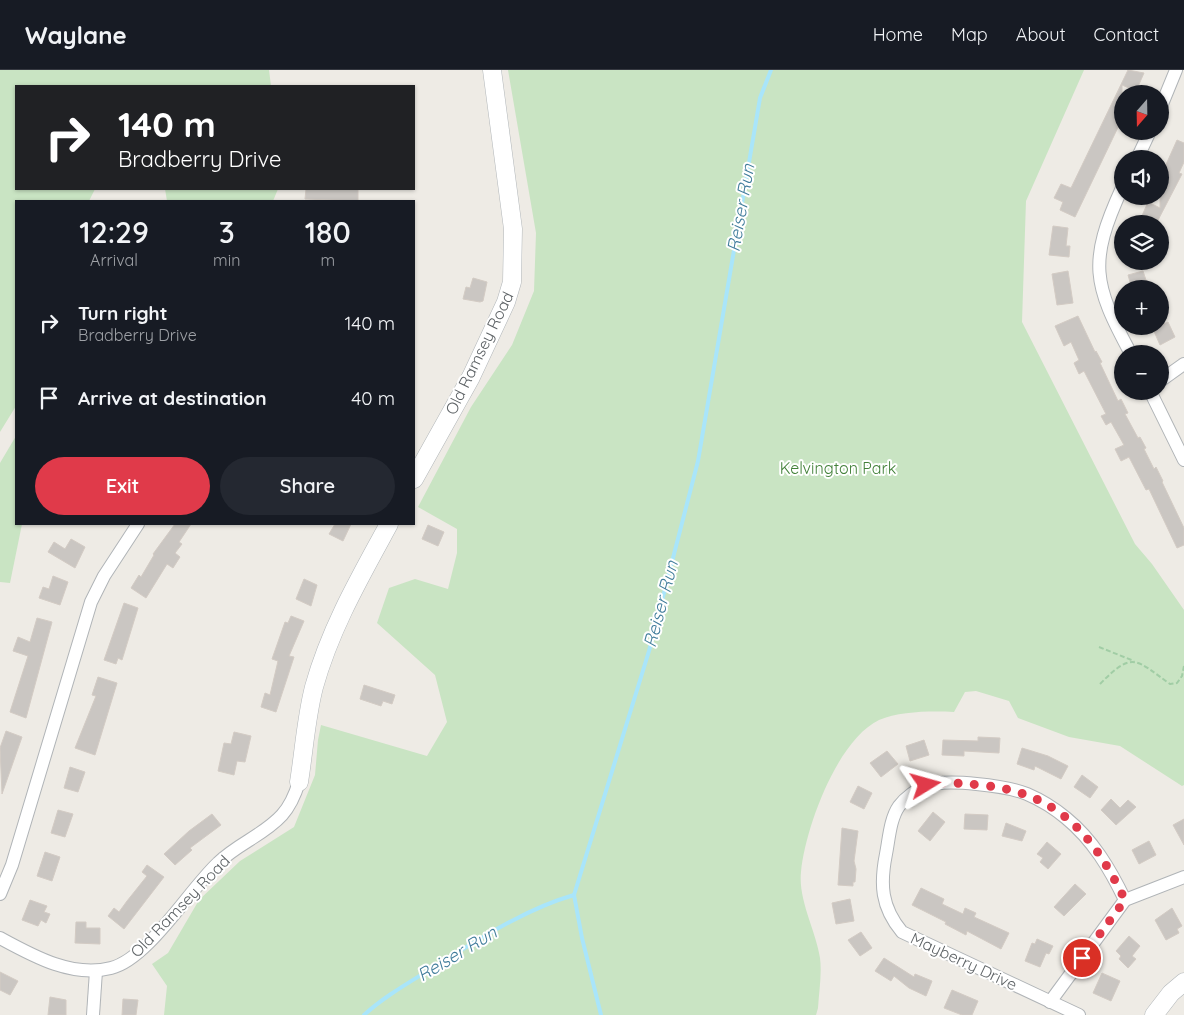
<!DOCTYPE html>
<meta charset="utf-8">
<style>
body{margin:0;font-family:Quicksand,sans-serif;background:#242831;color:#f1f3f6;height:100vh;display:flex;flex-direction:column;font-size:19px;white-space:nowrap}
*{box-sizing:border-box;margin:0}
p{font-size:16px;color:#9ea1a6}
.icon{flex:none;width:28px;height:28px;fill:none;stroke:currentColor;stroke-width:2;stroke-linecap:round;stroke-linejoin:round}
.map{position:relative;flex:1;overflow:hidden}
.side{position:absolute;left:15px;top:130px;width:400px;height:325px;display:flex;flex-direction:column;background:#171b24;border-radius:0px;box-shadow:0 1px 4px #0004}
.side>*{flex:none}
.guide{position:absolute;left:15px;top:15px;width:400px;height:105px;border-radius:0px;box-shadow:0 1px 4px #0004;background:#202124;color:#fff;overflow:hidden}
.needle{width:32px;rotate:200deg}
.tools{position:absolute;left:1114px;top:15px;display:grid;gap:10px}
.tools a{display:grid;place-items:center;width:55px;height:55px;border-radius:50%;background:#171b24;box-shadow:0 1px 4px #0004;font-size:25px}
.pin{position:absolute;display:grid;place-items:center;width:42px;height:42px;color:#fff;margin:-21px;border:2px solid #fff;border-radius:50%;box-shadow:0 1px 5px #0007}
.me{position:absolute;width:55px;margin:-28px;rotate:82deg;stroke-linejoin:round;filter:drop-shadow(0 0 4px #0008)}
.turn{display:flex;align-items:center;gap:18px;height:105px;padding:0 20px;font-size:22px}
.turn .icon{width:65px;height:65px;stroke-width:2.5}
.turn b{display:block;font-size:35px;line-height:42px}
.eta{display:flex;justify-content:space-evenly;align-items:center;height:85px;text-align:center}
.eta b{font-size:30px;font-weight:600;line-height:35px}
.action{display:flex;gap:10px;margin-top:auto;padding:10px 20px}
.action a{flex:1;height:58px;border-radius:30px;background:#e03a4a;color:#fff;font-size:20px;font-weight:600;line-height:58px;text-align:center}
.action a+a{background:#242831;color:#f1f3f6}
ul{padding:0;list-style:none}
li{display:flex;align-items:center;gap:15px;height:75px;padding:0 20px}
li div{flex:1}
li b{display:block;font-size:19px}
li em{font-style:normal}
header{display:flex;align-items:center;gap:30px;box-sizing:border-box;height:70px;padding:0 25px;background:#171b24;border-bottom:1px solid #363941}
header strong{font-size:24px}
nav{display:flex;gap:28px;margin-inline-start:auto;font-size:18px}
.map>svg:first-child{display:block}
</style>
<header>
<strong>Waylane</strong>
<nav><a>Home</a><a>Map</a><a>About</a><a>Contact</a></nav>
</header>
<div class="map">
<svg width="1184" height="945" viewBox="0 0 1184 945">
<rect width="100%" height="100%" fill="#eeebe5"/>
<g fill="#c9e4c3">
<path d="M0,0h269l2,16h-255v103h79l-6,12h-73v205l-16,26z"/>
<path d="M508,0h576l-58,131 -4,121 113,222 17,20 32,46v175l-2,1 -62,-40 -51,-9 -51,-19 -9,-17 -33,-10 -11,1 -11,20c-22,-1 -54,-1 -75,8 -42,20 -74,109 -78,152 -3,28 15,59 19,86 2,16 -1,34 -2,50l-2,7h-652l3,-29 -15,-22 16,-11 31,-53 41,-39 54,-34 21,-52 3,-35 3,-15 106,31 20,-34 -12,-47 -58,-52 12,-35 26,-9 33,10 9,-36v-24l-39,-22 53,-100 41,-62 22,-54 2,-58z"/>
<path d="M165,119h113l-5,12h-106z"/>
<path d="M16,366v88h6l-12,59 -10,-1v-119z"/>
</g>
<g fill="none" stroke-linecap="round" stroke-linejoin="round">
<g stroke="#a9e5fa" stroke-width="4">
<path d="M364,945c22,-20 48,-34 73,-50 43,-26 88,-56 137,-70"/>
<path d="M601,945l-19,-77 -8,-43 75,-244 49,-190 62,-363 11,-28"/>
</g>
</g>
<g fill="#cac6c2" stroke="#d3cbc4">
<path d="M1128,0l16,3 -8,18 -14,-6v34l-47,98 -15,-7 3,-8 -9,-4 7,-14 10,4z"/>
<path d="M1177,70l7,3v19l-5,11 3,1 -26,50h-4l-11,-6 7,-16 12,6v-30z"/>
<path d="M306,119h52v12l-53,-2z"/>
<path d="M1053,156l15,2 -2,18h4l-1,11 -20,-2z"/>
<path d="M1068,201l5,32 -16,2 -5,-31z"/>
<path d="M1143,201l6,18h-17l-4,-14z"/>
<path d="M473,208l14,4 -4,19 -3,1 -17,-3 3,-12 4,1z"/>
<path d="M1078,246l17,36 1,-1 6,11 -2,1 18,38 3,-2 7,14 -3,1 13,24 2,-1 6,11 -2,1 10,20 2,-2 7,14 -1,1 22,46v17l-7,3 -28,-59 -3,1 -17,-33 -8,4 -6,-12 9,-4 -13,-23 -5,3 -5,-9 5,-2 -22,-43 -5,3 -5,-11 5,-3 -8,-18 -7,4 -9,-20z"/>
<path d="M1168,252l7,15 -15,8 -7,-16z"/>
<path d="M175,454h16l-12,18 3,2 -7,9 5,4 -7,11 -6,-4 -21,34 -15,-10 8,-13 2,2 13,-22 -1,-1z"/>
<path d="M335,454h16l-8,17 -14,-7z"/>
<path d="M428,455l16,7 -6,14 -16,-7z"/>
<path d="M71,469l14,8 -10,21 -27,-16 6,-10 11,7z"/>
<path d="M53,506l15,6 -8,23 -21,-7 4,-11 6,2z"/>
<path d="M304,509l13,6 -6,21 -15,-7z"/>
<path d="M124,533l14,5 -16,52 -4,-2 -2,6 -12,-4z"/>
<path d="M291,546l13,5 -15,35 5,1 -18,55 -15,-5 4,-14 5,2 8,-34 -6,-2 13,-37 3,1z"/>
<path d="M37,548l15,4 -26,96 -16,-6 18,-56 -15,-5 5,-14 12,5z"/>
<path d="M98,607l19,6 -22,72 -20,-7 21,-52 -4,-1z"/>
<path d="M364,615l31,10 -3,9 -9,-3 -2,5 -21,-7z"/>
<path d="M6,661l16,6 -20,57 -2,-46z"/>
<path d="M234,662l17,4 -6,26 -8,-1 -3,14 -16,-4 6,-28 7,1z"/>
<path d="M978,667l22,1 -1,15 -35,-2v5l-22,-1 1,-15 35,1z"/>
<path d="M924,670l5,15 -19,6 -4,-15z"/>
<path d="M1022,678l26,8 20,10 -7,13 -26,-13 -1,4 -17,-6z"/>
<path d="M887,681l11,13 -17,13 -11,-14z"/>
<path d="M70,697l15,5 -7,20 -14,-4z"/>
<path d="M1082,705l16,12 -8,11 -16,-11z"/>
<path d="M858,716l14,7 -8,16 -14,-7z"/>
<path d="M1111,729l9,9 8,-8 8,7 -20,18 -15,-15z"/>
<path d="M58,740l15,4 -8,23 -14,-4z"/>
<path d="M933,742l12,10 -15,19 -12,-10z"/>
<path d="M212,744l9,11 -31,23 2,2 -17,15 -11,-11 25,-23z"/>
<path d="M965,744l23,1 -1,15 -23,-1z"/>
<path d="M1184,749v26l-11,-20z"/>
<path d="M1006,753l20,8 -4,10 -20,-5z"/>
<path d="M842,758l16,3 -4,30 2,8 -1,13h-2v4l-15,-1z"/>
<path d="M1149,771l7,14 -17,9 -7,-14z"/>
<path d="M1047,772l14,12 -13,15 -8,-7 3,-4 -6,-4z"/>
<path d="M45,782l15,5 -8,24 -15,-5z"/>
<path d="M147,795l17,12 -40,52 -16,-13 6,-8 5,4 8,-11 20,-25 -5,-4z"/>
<path d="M1075,814l11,10 -22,22 -10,-9z"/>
<path d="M921,818l23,11 -2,5 21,10 2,-6 11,5 -2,4 35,16 -8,16 -34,-18 -1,4 -21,-11 1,-2 -34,-17z"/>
<path d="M850,829l4,22 -18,3 -4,-21z"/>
<path d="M30,830l17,6 -3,6 6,2 -4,9 -5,-3 -3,6 -16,-6z"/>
<path d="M1172,838l10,18 -5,3 2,4 -13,7 -11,-20z"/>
<path d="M76,852h10v6h14v16l-25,-1z"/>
<path d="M861,862l11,16 -12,8 -12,-16z"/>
<path d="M1129,866l11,10 -8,10 4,3 -8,9 -9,-9 2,-3 -5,-5z"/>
<path d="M1037,869l16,7 -4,8 -3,-1 -6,14 -15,-6 7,-18 3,1z"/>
<path d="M884,888l30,19 1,-3 17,7 -6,15 -17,-8 -15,-12 -3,5 -16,-10z"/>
<path d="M0,902l18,9 -8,14 -10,-5z"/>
<path d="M1102,903l18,8 -9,20 -18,-8z"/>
<path d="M952,920l26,11 -6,14h-10l-18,-7z"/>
<path d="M50,927l16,3v15h-18z"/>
<path d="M123,929l15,1 -2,15h-14z"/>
</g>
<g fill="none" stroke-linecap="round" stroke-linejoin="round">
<g stroke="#b0b4b7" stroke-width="14">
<g id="street">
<path d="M1160,39l16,-39"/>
<path d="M1137,89l13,-28"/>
<path d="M1122,118c-34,74 -29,96 9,166"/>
<path d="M1160,311l24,-17"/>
<path d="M1150,321l34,69"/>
<path d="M0,824l12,-29 79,-263 13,-26 34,-52"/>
<path d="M0,868c33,18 72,40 111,30 37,-9 78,-78 107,-105 19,-19 46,-28 64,-48 9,-10 13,-20 17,-33"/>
<path d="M1050,932l75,-102 59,-23"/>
<path d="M93,945l3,-44"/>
<path d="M1079,945l-177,-83c-21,-25 -22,-48 -16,-78 3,-15 4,-35 13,-48 6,-8 18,-17 27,-20 19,-8 82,0 101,8 14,6 27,14 39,24 27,22 44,51 59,82"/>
</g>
</g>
<g stroke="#b1b6b9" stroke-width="19">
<g id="secondary">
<path d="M414,409l57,-102 35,-75 6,-20 1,-53 -21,-159"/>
<path d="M299,712c5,-31 7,-64 15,-95 16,-58 46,-110 75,-163"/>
<path d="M1154,945l17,-22 13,-11"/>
</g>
</g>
<g stroke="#a1cda5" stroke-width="2" stroke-dasharray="5 2.5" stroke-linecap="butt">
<path d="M1099,577l35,14"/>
<path d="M1100,614c33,-34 36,-24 70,0l7,-1 5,-7 2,-10"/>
</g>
<use href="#street" stroke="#fff" stroke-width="12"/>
<use href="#secondary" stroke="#fff" stroke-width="18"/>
</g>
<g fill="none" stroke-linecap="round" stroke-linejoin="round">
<path stroke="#e03a4a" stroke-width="9" stroke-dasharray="0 16.2" d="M926,715c19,-3 35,-2 54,0 77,7 113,49 145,115l-43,58"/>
</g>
<g text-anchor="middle" stroke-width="4" stroke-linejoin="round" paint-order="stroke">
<g font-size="16" fill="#5d6265" stroke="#fff">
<text transform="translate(479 283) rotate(-64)" y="6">Old Ramsey Road</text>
<text transform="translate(180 836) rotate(-46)" y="6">Old Ramsey Road</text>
<text transform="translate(964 891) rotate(25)" y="6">Mayberry Drive</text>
</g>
<g font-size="16" fill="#428039" stroke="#fff">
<text x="838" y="404">Kelvington Park</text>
</g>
<g font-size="18" font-style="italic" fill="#407c9b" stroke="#fff">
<text transform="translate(741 138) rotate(-80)" y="6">Reiser Run</text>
<text transform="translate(661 534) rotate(-75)" y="6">Reiser Run</text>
<text transform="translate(457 884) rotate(-31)" y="6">Reiser Run</text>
</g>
</g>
</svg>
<div class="tools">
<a><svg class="needle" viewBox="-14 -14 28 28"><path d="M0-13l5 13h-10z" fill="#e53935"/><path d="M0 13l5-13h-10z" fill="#9ea1a6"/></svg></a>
<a><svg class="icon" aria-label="sound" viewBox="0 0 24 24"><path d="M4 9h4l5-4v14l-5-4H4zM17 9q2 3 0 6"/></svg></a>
<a><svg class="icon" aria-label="layers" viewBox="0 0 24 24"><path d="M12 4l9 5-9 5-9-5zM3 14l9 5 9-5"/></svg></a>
<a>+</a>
<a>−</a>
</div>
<div class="pin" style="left:1082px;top:888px;background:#d93025"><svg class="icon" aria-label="arrive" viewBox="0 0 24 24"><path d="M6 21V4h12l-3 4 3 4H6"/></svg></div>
<svg class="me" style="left:926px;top:715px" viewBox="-20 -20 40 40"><path d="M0-17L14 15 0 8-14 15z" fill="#e03a4a" stroke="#fff" stroke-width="4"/></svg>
<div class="guide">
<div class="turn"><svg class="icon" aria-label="right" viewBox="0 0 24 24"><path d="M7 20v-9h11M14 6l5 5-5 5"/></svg><div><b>140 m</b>Bradberry Drive</div></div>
</div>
<section class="side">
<div class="eta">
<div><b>12:29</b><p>Arrival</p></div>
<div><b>3</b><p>min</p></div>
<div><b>180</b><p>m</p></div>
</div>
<ul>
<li><svg class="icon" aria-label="right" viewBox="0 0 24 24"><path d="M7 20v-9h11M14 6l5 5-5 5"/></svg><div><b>Turn right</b><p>Bradberry Drive</p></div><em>140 m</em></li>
<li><svg class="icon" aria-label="arrive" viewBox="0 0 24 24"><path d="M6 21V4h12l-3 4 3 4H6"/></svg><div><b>Arrive at destination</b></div><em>40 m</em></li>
</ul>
<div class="action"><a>Exit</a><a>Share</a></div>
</section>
</div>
